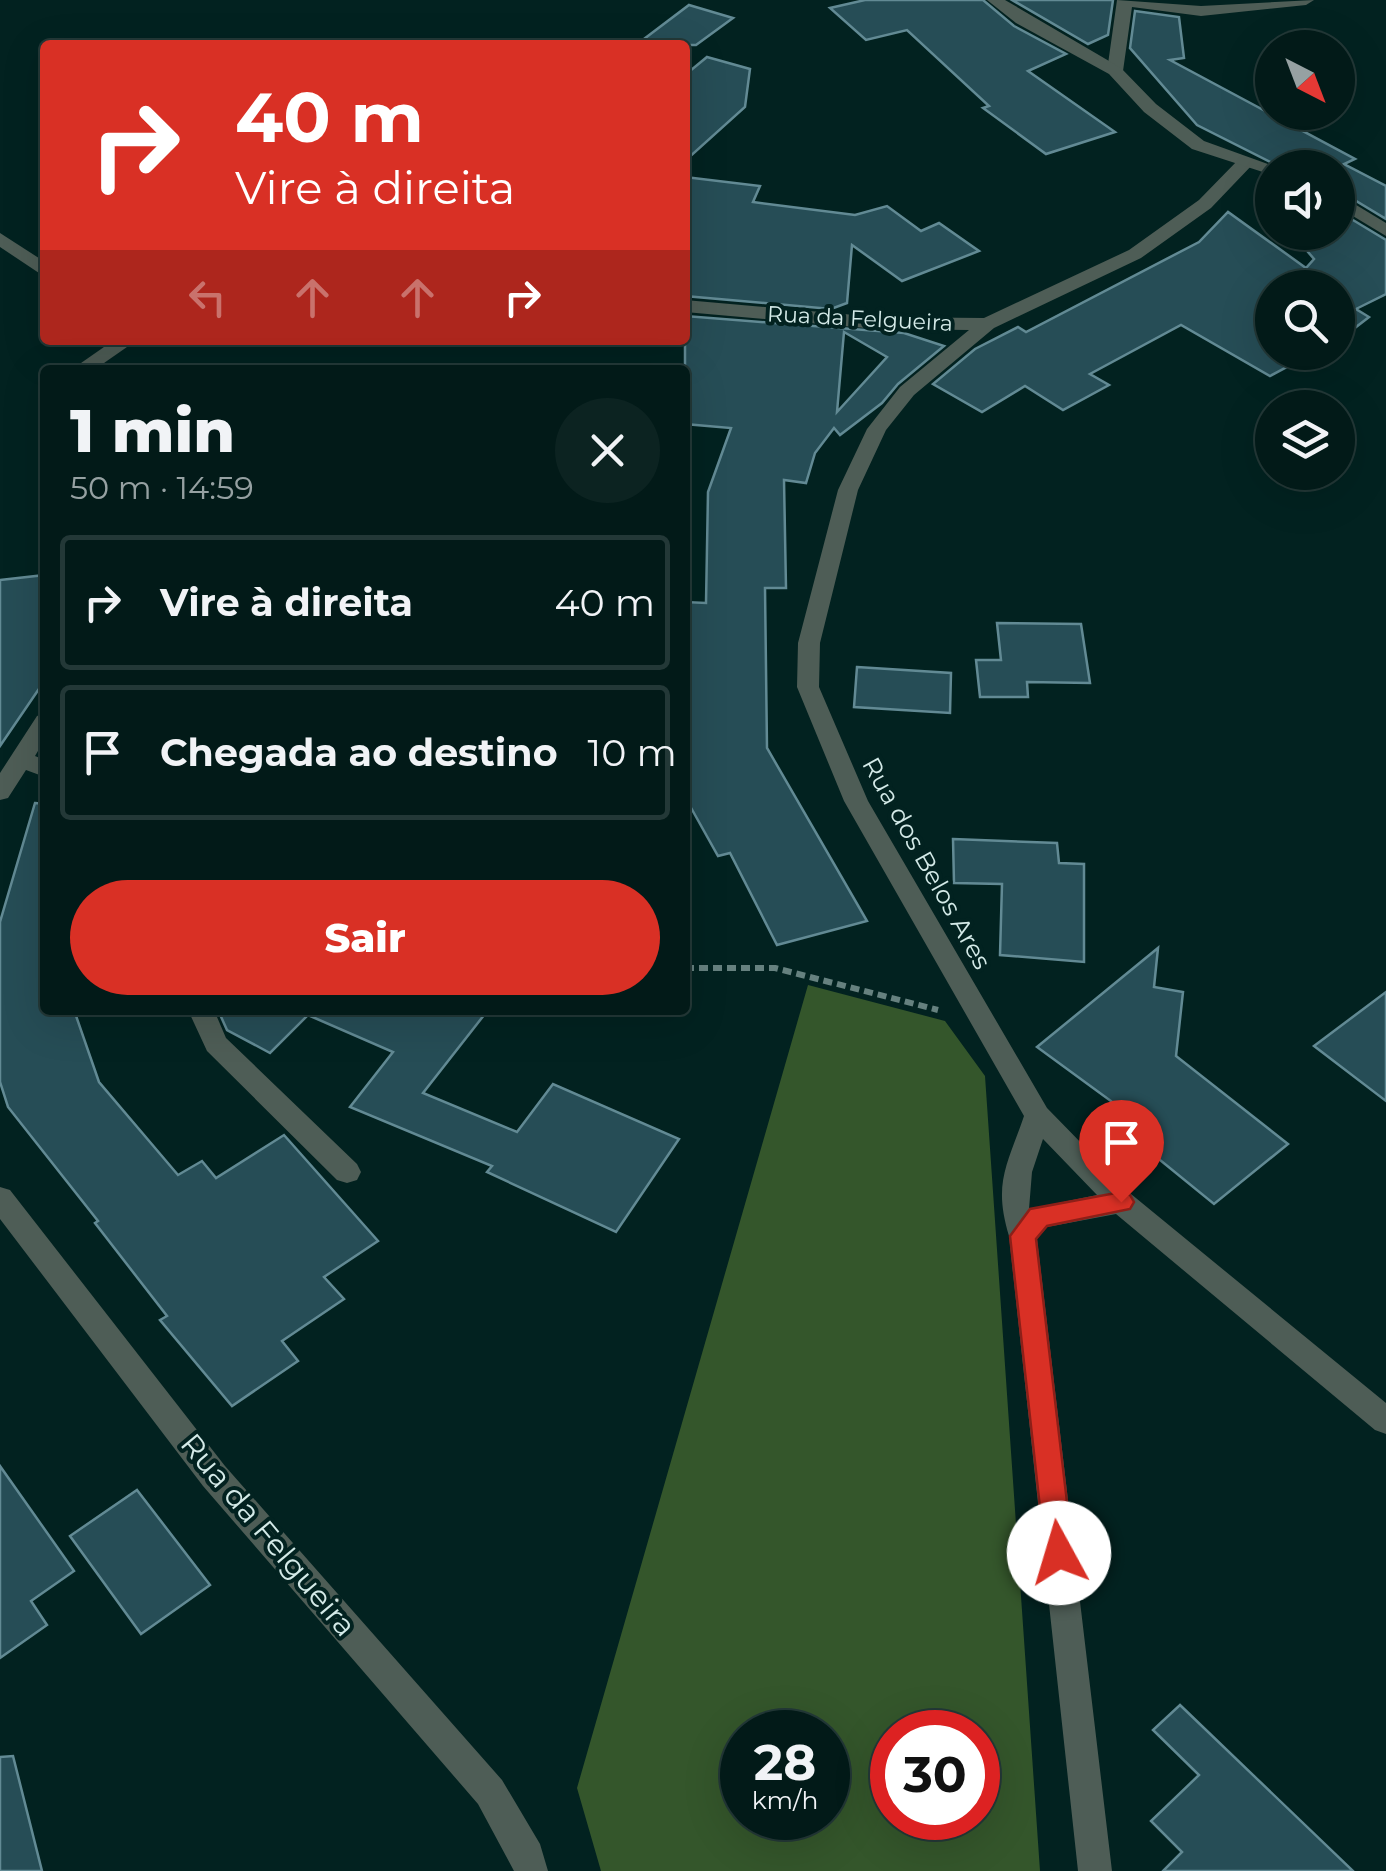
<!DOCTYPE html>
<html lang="pt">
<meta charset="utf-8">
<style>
body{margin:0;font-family:Montserrat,sans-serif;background:#0c2321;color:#f1f3f6;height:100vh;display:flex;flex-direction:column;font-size:38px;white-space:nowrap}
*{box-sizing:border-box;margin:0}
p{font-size:32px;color:#96a1a2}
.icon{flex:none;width:55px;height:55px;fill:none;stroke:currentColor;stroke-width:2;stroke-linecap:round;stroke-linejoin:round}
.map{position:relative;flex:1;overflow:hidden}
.side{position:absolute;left:40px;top:365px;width:650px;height:650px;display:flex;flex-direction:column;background:#021a18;border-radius:10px;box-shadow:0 10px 40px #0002,0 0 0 2px #233837}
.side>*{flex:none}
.hud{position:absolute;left:40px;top:40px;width:650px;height:305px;border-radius:10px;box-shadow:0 10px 40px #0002,0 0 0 2px #233837;background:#d93025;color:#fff;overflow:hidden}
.needle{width:65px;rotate:138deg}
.buttons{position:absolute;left:1255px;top:30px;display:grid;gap:20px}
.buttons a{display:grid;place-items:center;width:100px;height:100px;border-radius:50%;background:#021a18;box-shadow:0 10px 40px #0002,0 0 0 2px #233837;font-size:50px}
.speed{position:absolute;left:720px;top:1710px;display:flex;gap:20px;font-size:50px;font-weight:700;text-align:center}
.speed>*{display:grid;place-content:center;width:130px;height:130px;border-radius:50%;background:#021a18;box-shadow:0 10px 40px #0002,0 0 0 2px #233837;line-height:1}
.speed small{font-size:25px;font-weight:400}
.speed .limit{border:15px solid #d22;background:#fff;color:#111}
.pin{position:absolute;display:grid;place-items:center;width:85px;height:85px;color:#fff;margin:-102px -42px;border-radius:50% 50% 50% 0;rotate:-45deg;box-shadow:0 0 10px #0007}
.pin .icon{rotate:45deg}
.me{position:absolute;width:110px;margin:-55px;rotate:354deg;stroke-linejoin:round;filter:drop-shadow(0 0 8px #0008)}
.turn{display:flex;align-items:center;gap:35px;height:210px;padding:0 30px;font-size:45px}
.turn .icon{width:130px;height:130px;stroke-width:2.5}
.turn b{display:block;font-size:70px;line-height:85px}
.lanes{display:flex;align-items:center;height:95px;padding:0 30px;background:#0003;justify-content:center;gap:50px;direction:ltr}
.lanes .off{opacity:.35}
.round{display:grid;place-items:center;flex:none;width:105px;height:105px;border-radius:52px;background:#0c2321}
.overview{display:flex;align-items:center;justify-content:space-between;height:170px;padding:0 30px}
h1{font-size:60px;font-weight:800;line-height:75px}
.cta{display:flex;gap:20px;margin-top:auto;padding:20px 30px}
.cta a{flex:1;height:115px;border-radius:60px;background:#d93025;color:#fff;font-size:40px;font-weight:800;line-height:115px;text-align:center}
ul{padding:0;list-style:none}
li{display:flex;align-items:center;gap:30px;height:135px;margin:0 20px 15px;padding:0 10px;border:5px solid #233837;border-radius:10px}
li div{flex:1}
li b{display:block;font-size:38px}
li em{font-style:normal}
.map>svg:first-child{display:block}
</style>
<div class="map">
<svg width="1386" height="1871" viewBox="0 0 1386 1871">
<rect width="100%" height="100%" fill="#022220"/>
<path fill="#34562b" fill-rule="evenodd" d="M808,985l137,36 40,55 55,795h-439l-24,-83zM828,1732v86h-86v-86zM978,1732v86h-86v-86z"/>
<g fill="#264d56" stroke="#628a94" stroke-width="2.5" fill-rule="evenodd">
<path d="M865,0h118l31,26 52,28 -38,17 87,61 -69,22 -63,-46 6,-2 -82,-76 -41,10 -36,-32z"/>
<path d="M1012,0h101l-5,35 -20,9z"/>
<path d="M689,5l44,13 -37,27h-60z"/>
<path d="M1135,11l44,6 5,41 -14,2 185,99 -11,5 42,22v33l-48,-29v-22h-56l-85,-43 -67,-77z"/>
<path d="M707,57l43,12 -5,38 -60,54v-86z"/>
<path d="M685,177l75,9 -7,16 102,13 32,-9 34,25 18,-8 40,28 -77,30 -50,-36 -5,58 -16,6 -146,-13z"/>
<path d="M1338,211l48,29v54l-30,15 13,8 -31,24v-53h-66v64h43l-45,24 -89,-51 -91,49 19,11 -46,25 -38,-24 -43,26 -49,-28 42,-35 43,-22 8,5 173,-90 29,-30 78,56 8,-9 -23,-27h47z"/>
<path d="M685,316l219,17 40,13 -46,38 -16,19 -42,32 -6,-7 -19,25 -9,30 -22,-3 2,108h-21l2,160 100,173 -90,24 -47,-92 -12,3 -33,-59v-195l21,1 2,-111 23,-64 -46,-4zM844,332l43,25 -50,55z"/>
<path d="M45,575v105l-45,66v-166z"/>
<path d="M997,623l84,1 9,59 -63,-1 1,15h-48l-4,-37h25z"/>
<path d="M857,667l94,6 -1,40 -96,-6z"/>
<path d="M35,803l10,1v206h29l25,72 79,93 24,-14 14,17 68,-43 94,106 -54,36 20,22 -62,42 16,20 -66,45 -72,-86 7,-4 -72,-93 3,-2 -90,-114 -8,-25v-160z"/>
<path d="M953,839l104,4 2,20 25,1v98l-84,-7 2,-71 -48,-1z"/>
<path d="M1158,948l-4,39 29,5 -7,64 112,88 -74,60 -97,-79 13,-10 -93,-68z"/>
<path d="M1386,992v109l-72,-55z"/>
<path d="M218,1010h270l-65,83 94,39 36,-48 126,55 -63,93 -129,-60 5,-6 -142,-59 43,-55 -85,-37 -38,38 -43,-23z"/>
<path d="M0,1466l74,105 -43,30 16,24 -47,33z"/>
<path d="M137,1490l73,95 -69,49 -71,-98z"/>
<path d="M1180,1705l173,166h-190l19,-19 -31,-31 48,-46 -46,-45z"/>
<path d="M13,1756l29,115h-42v-114z"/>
</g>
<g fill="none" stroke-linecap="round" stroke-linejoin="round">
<path stroke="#66817f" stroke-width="6" stroke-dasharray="9 5" stroke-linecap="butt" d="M685,968h90l163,42"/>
<path fill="#4e5d56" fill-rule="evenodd" d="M188,1010h26l12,28 131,126 4,8 -4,8 -10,3 -10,-3 -130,-129z"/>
<g fill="#4e5d56" fill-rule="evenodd">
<path d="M1117,0l84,6 113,-6 -8,5 -105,11 -69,-9 -9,64 -8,5 -8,-5z"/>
<path d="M1245,158l9,5 -43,45 -70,50 -147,70 -80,67 -28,35 -28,60 -38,153 -1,44 49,114 179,307 84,86 255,209v31l-11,-4 -259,-216 -69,13 -10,12 75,632h-34l-69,-635c-16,-53 -2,-70 15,-120l-180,-315 -47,-114 1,-44 40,-153 29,-61 33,-42 69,-57 -92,-1 -192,-17v-12l192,17 107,1 145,-68 70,-50 40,-41zM1043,1139l54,56 -68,14 3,-37z"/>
<path d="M0,233l45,29v15l-45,-30z"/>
<path d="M114,340h23l-43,30h-23z"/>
<path d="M45,713v26l-10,17 10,4v17l-19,-7 -18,28 -8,2v-27l37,-57z"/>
<path d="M0,1187l10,3 215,276 277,314 38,64 8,27h-34l-36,-67 -275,-318 -203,-267z"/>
</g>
<g fill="#4e5d56" fill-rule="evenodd">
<path d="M987,0h18l116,68 35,36 48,37 75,27h-7v7l-80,-26 -48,-37 -35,-38 -93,-51z"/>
<path d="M1338,194l48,29v13l-48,-29z"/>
</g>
</g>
<path fill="#d93025" stroke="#8d1f18" stroke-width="2.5" d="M1121,1192l9,3 4,7 -4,7 -83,17 -11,13 37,314 -4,10 -10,3 -10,-3 -4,-10 -35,-317 20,-27z"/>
<g text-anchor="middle" stroke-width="8" stroke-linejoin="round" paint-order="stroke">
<g font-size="22" fill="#d4eae8" stroke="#022220">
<text transform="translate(860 318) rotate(3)" y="8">Rua da Felgueira</text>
</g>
<g font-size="25" fill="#d4eae8" stroke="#022220">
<text transform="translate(927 863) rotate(61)" y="9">Rua dos Belos Ares</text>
</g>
<g font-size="30" fill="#d4eae8" stroke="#022220">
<text transform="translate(268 1535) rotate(50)" y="10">Rua da Felgueira</text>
</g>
</g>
</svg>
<div class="buttons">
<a><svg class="needle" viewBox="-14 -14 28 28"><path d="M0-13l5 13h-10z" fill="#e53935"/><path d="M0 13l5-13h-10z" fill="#96a1a2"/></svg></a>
<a><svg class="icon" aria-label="sound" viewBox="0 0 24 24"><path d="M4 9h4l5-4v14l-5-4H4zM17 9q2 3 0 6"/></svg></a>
<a><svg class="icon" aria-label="search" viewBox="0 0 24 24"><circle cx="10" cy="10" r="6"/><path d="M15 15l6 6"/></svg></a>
<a><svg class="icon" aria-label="layers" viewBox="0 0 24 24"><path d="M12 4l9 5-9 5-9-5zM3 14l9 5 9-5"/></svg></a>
</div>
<div class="speed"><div>28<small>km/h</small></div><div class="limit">30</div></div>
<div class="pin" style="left:1121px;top:1202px;background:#d93025"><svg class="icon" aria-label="arrive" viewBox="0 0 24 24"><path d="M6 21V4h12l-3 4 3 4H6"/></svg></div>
<svg class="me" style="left:1059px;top:1553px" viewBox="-20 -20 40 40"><circle r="19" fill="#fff"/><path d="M0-13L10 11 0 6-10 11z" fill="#d93025"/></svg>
<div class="hud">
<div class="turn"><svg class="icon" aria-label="right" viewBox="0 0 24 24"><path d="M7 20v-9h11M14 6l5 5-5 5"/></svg><div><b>40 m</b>Vire à direita</div></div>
<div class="lanes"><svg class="icon off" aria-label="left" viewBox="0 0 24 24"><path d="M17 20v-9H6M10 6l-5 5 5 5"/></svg><svg class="icon off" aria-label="ahead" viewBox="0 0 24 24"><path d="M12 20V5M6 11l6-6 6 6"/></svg><svg class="icon off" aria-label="ahead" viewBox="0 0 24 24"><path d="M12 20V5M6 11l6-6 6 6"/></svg><svg class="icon" aria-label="right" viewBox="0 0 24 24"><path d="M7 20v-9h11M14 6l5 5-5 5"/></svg></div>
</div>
<section class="side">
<div class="overview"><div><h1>1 min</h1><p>50 m · 14:59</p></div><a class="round"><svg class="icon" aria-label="close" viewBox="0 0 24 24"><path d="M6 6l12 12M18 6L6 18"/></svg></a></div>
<ul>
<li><svg class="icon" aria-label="right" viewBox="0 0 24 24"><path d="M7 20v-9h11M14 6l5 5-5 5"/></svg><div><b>Vire à direita</b></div><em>40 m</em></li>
<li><svg class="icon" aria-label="arrive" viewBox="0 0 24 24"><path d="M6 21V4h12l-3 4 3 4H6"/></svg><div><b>Chegada ao destino</b></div><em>10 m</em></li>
</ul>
<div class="cta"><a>Sair</a></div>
</section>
</div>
